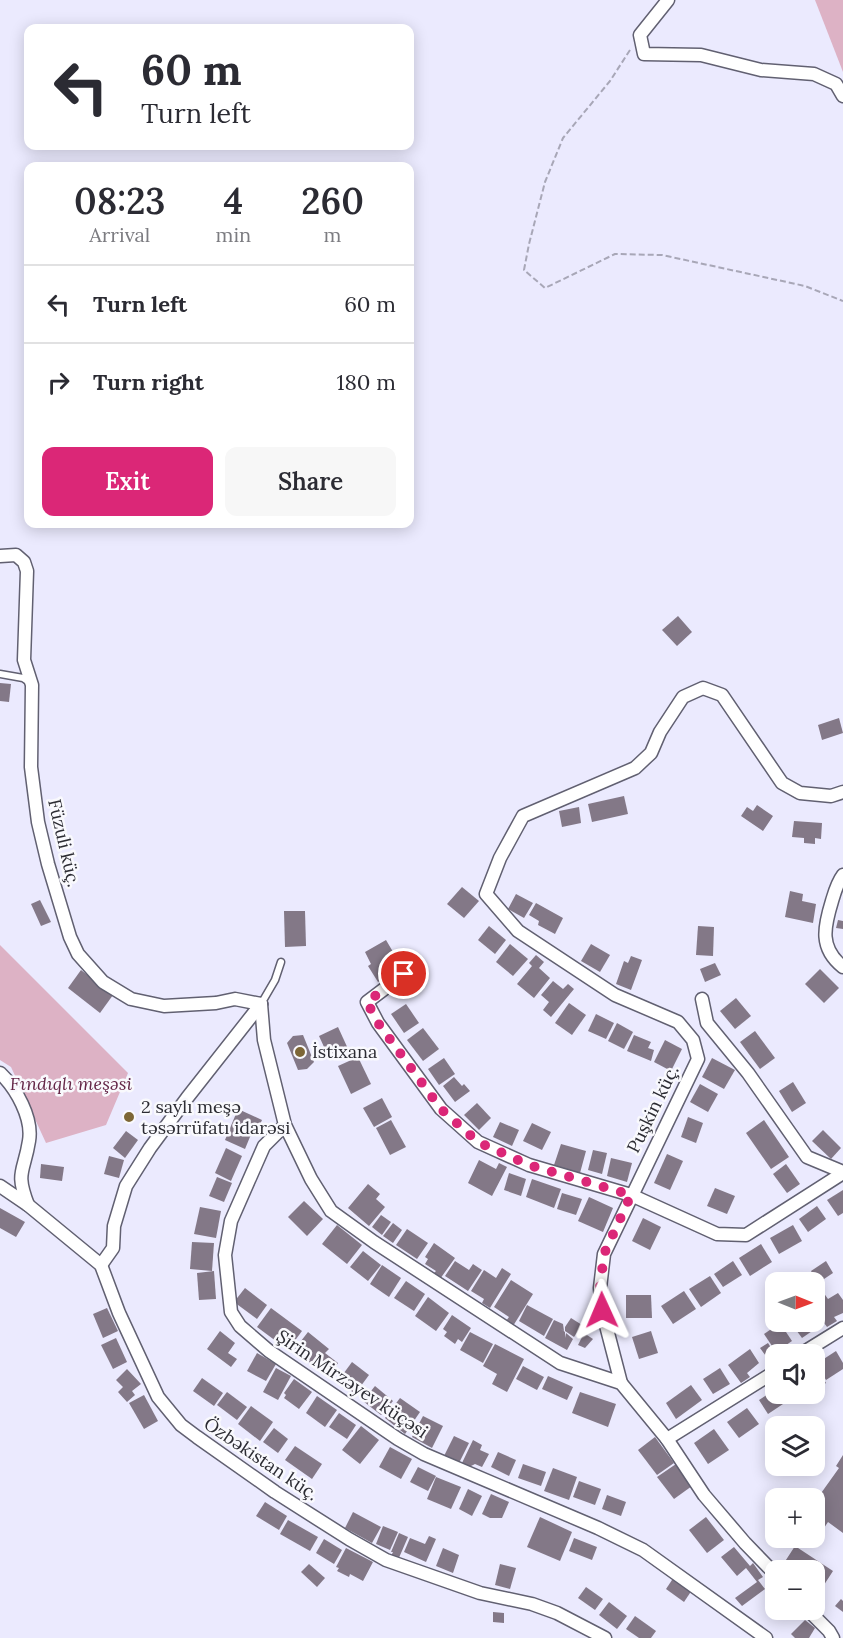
<!DOCTYPE html>
<meta charset="utf-8">
<style>
body{margin:0;font-family:Lora,serif;background:#f7f7f7;color:#2b2b33;height:100vh;display:flex;flex-direction:column;font-size:22px;white-space:nowrap}
*{box-sizing:border-box;margin:0}
p{font-size:20px;color:#7c7c81}
.icon{flex:none;width:33px;height:33px;fill:none;stroke:currentColor;stroke-width:2;stroke-linecap:round;stroke-linejoin:round}
.map{position:relative;flex:1;overflow:hidden}
.side{position:absolute;left:24px;top:162px;width:390px;height:366px;display:flex;flex-direction:column;background:#fff;border-radius:12px;box-shadow:0 3px 15px #0003}
.side>*{flex:none}
.top-card{position:absolute;left:24px;top:24px;width:390px;height:126px;border-radius:12px;box-shadow:0 3px 15px #0003;background:#fff;color:#2b2b33;overflow:hidden}
.needle{width:39px;rotate:91deg}
.controls{position:absolute;left:765px;top:1272px;display:grid;gap:12px}
.controls a{display:grid;place-items:center;width:60px;height:60px;border-radius:12px;background:#fff;box-shadow:0 3px 15px #0003;font-size:30px}
.pin{position:absolute;display:grid;place-items:center;width:51px;height:51px;color:#fff;margin:-26px;border:3px solid #fff;border-radius:50%;box-shadow:0 2px 6px #0007}
.me{position:absolute;width:66px;margin:-33px;rotate:359deg;stroke-linejoin:round;filter:drop-shadow(0 0 4px #0008)}
.turn{display:flex;align-items:center;gap:21px;height:126px;padding:0 18px;font-size:27px}
.turn .icon{width:78px;height:78px;stroke-width:2.5}
.turn b{display:block;font-size:42px;line-height:51px}
.eta{display:flex;justify-content:space-evenly;align-items:center;height:102px;text-align:center}
.eta b{font-size:36px;font-weight:600;line-height:42px}
.primary-button{display:flex;gap:12px;margin-top:auto;padding:12px 18px}
.primary-button a{flex:1;height:69px;border-radius:12px;background:#db2777;color:#fff;font-size:24px;font-weight:600;line-height:69px;text-align:center}
.primary-button a+a{background:#f7f7f7;color:#2b2b33}
ul{padding:0;list-style:none}
li{display:flex;align-items:center;gap:18px;height:78px;padding:0 18px;border-top:2px solid #e1e1e2}
li div{flex:1}
li b{display:block;font-size:22px}
li em{font-style:normal}
.map>svg:first-child{display:block}
</style>
<div class="map">
<svg width="843" height="1638" viewBox="0 0 843 1638">
<rect width="100%" height="100%" fill="#ebeafe"/>
<g fill="#ddb2c5">
<path d="M815,0h28v72z"/>
<path d="M0,945l128,128 -22,52 -60,18 -35,-76 -11,-7z"/>
</g>
<g fill="#837887">
<path d="M678,616l14,16 -15,14 -15,-16z"/>
<path d="M0,683l11,1 -2,18 -9,-1z"/>
<path d="M839,718l4,15 -21,7 -4,-15z"/>
<path d="M624,796l4,18 -36,8 -4,-18z"/>
<path d="M757,805l16,11 -10,15 -22,-15 6,-9 6,4z"/>
<path d="M579,807l2,16 -19,4 -3,-16z"/>
<path d="M794,821l28,2 -1,16 -6,-1v6l-11,-1v-5l-12,-1z"/>
<path d="M462,887l17,14 -15,17 -17,-14z"/>
<path d="M790,891l13,3 -1,7 14,3 -3,19 -28,-6z"/>
<path d="M516,894l17,9 -9,15 -16,-9z"/>
<path d="M40,900l11,22 -10,4 -10,-22z"/>
<path d="M536,903l27,15 -8,16 -17,-9 1,-4 -10,-6z"/>
<path d="M284,911h21l1,35 -21,1z"/>
<path d="M838,920l5,1v8l-7,-1z"/>
<path d="M489,926l17,14 -11,14 -17,-14z"/>
<path d="M698,926l16,1 -1,29 -17,-1z"/>
<path d="M386,940l13,22 -5,3 3,6 -19,11 -10,-16 3,-2 -6,-12z"/>
<path d="M510,944l18,15 -15,17 -17,-14z"/>
<path d="M591,944l19,11 -10,17 -19,-11z"/>
<path d="M536,955l8,7 -5,6 11,10 -16,20 -17,-14 15,-18 -3,-3z"/>
<path d="M631,956l11,4 -11,30 -15,-6 8,-23 4,2z"/>
<path d="M715,963l6,12 -16,7 -5,-13z"/>
<path d="M820,969l19,19 -15,15 -19,-19z"/>
<path d="M81,970l32,25 -13,18 -32,-25z"/>
<path d="M553,981l10,8 5,-5 6,5 -23,28 -8,-7 6,-8 -8,-7z"/>
<path d="M736,998l15,18 -16,13 -15,-18z"/>
<path d="M569,1003l17,12 -14,20 -17,-12z"/>
<path d="M406,1004l13,19 -15,10 -13,-19z"/>
<path d="M596,1014l18,9 -8,16 -18,-8z"/>
<path d="M617,1023l16,9 -9,17 -16,-8z"/>
<path d="M338,1027l11,24 -19,9 -11,-24z"/>
<path d="M423,1028l16,21 -16,12 -16,-21z"/>
<path d="M755,1031l20,27 -15,11 -20,-27z"/>
<path d="M303,1035l11,27 -7,7 -9,1 -11,-27 6,-7z"/>
<path d="M634,1035l17,7 -3,6 6,2 -3,11 -24,-10z"/>
<path d="M665,1040l17,9 -11,22 -17,-9z"/>
<path d="M358,1057l13,27 -20,10 -13,-28z"/>
<path d="M444,1058l11,16 -16,11 -11,-16z"/>
<path d="M712,1058l23,12 -11,19 -22,-12z"/>
<path d="M454,1077l8,9 2,-2 6,7 -15,11 -12,-16z"/>
<path d="M793,1082l13,21 -14,9 -13,-21z"/>
<path d="M700,1084l18,10 -10,18 -18,-10z"/>
<path d="M382,1098l10,19 -18,10 -11,-19z"/>
<path d="M477,1103l14,15 -12,12 -15,-15z"/>
<path d="M238,1109l24,11 -6,13 -4,-1 -7,17 -20,-9z"/>
<path d="M688,1117l15,6 -7,20 -15,-6z"/>
<path d="M391,1120l15,27 -16,8 -14,-27z"/>
<path d="M764,1120l25,37 -18,12 -25,-36z"/>
<path d="M500,1122l19,8 -7,16 -19,-9z"/>
<path d="M532,1123l19,9 -9,18 -19,-9z"/>
<path d="M823,1130l18,18 -10,11 -19,-18z"/>
<path d="M126,1131l12,9 -13,18 -12,-10z"/>
<path d="M561,1144l25,7 -6,22 -26,-8z"/>
<path d="M226,1148l16,8 -11,25 -16,-8z"/>
<path d="M593,1150l14,3 -5,21 -14,-4z"/>
<path d="M667,1154l16,7 -13,29 -16,-7z"/>
<path d="M109,1156l15,4 -5,18 -15,-4z"/>
<path d="M611,1158l21,5 -5,19 -20,-6z"/>
<path d="M479,1160l17,9 3,-6 8,4 -15,29 -24,-13z"/>
<path d="M41,1164l23,3 -2,14 -22,-3z"/>
<path d="M786,1164l14,20 -13,9 -14,-19z"/>
<path d="M509,1173l17,6 -5,17 -17,-6z"/>
<path d="M217,1177l15,6 -8,19 -15,-6z"/>
<path d="M532,1179l29,10 -7,19 -28,-11z"/>
<path d="M368,1184l12,10 -4,5 9,8 -16,19 -21,-18z"/>
<path d="M715,1188l20,8 -8,18 -20,-8z"/>
<path d="M843,1190v23l-5,3 -11,-16z"/>
<path d="M562,1193l20,6 -6,16 -19,-6z"/>
<path d="M589,1197l24,11 -10,24 -25,-11z"/>
<path d="M304,1201l19,18 -16,17 -19,-19z"/>
<path d="M817,1206l9,13 -18,13 -9,-13z"/>
<path d="M200,1207l21,4 -5,27 -22,-4z"/>
<path d="M0,1208l25,14 -9,15 -16,-9z"/>
<path d="M381,1215l10,7 -9,13 -10,-8z"/>
<path d="M643,1218l18,9 -11,23 -18,-9z"/>
<path d="M393,1223l9,7 -9,13 -10,-7z"/>
<path d="M337,1225l25,20 -15,19 -25,-20z"/>
<path d="M793,1225l9,16 -23,13 -9,-16z"/>
<path d="M407,1229l21,14 -11,16 -21,-14z"/>
<path d="M192,1242l22,1 -2,28 -22,-2z"/>
<path d="M434,1243l21,15 -15,21 -7,-5 3,-3 -11,-7 3,-5 -3,-2z"/>
<path d="M761,1244l11,18 -22,14 -11,-18z"/>
<path d="M363,1251l18,14 -13,16 -18,-14z"/>
<path d="M455,1261l14,9 4,-6 9,6 -14,21 -23,-15z"/>
<path d="M733,1261l9,14 -19,12 -9,-13z"/>
<path d="M826,1261l7,12 -15,10 -7,-12z"/>
<path d="M382,1265l19,13 -12,19 -19,-13z"/>
<path d="M502,1268l9,6 -21,34 -8,-5 2,-4 -13,-8 13,-21 12,8z"/>
<path d="M214,1271l2,28 -17,1 -2,-27z"/>
<path d="M710,1276l11,17 -20,14 -12,-18z"/>
<path d="M511,1280l22,14 -20,32 -7,-5 3,-4 -15,-10z"/>
<path d="M406,1281l19,13 -11,17 -20,-13z"/>
<path d="M818,1285l10,14 10,-6 5,7v13l-9,4 3,4 -10,6 -13,-18v-21z"/>
<path d="M245,1288l22,17 -10,14 -23,-17z"/>
<path d="M684,1291l12,18 -23,15 -12,-18z"/>
<path d="M626,1295h25l1,23h-26z"/>
<path d="M428,1297l21,16 -13,18 -21,-15z"/>
<path d="M527,1305l26,14 -9,17 -25,-15z"/>
<path d="M107,1308l11,23 -15,7 -10,-24z"/>
<path d="M271,1308l31,23 -14,19 -31,-23z"/>
<path d="M452,1315l19,13 -9,14 -4,-3 -3,5 -11,-8 3,-4 -4,-3z"/>
<path d="M571,1318l11,7 -8,12 -9,-6v-4z"/>
<path d="M554,1320l9,4 1,7 -4,-3 5,4v6l1,-5 7,6 -6,11 -22,-12z"/>
<path d="M793,1322h21l4,5 -16,11 -11,-15z"/>
<path d="M780,1323l12,18 -16,11 -12,-18z"/>
<path d="M220,1331l15,12 -7,10 9,6 -6,8 -24,-18z"/>
<path d="M651,1331l7,22 -19,6 -7,-22z"/>
<path d="M308,1332l21,17 -4,4 13,10 -10,14 -34,-27z"/>
<path d="M470,1332l23,12 -10,19 -23,-13z"/>
<path d="M584,1333l9,6 -8,9 -7,-3z"/>
<path d="M116,1338l11,24 -14,7 -12,-24z"/>
<path d="M768,1343l7,11 7,-4 3,3 -10,1 1,6 -5,3 -11,-15z"/>
<path d="M495,1344l29,15 -17,33 -15,-8 5,-10 -14,-8z"/>
<path d="M750,1349l9,14 -12,10 3,4 -9,6 -13,-18z"/>
<path d="M836,1351l7,12v6l-17,11 -10,-16z"/>
<path d="M257,1353l19,11 -10,17 -19,-10z"/>
<path d="M352,1362l17,13 -14,19 -17,-13z"/>
<path d="M523,1366l21,11 -7,13 -21,-11z"/>
<path d="M814,1366l12,17 -12,7z"/>
<path d="M276,1368l15,8 -13,24 -15,-8z"/>
<path d="M720,1368l10,16 -17,10 -10,-15z"/>
<path d="M127,1369l14,15 -9,7 3,4 -8,7 -9,-10 5,-5 -7,-7z"/>
<path d="M548,1376l25,11 -6,13 -25,-11z"/>
<path d="M202,1378l21,15 -9,13 -21,-15z"/>
<path d="M294,1379l18,13 -13,17 -15,-11 2,-3 -2,-2z"/>
<path d="M691,1385l11,15 -26,19 -10,-16z"/>
<path d="M375,1386l18,15 -12,14 -18,-14z"/>
<path d="M776,1389v5h4l6,8 -18,12 -9,-14z"/>
<path d="M227,1392l20,15 -10,13 -20,-15z"/>
<path d="M580,1392l36,12 -8,23 -36,-14z"/>
<path d="M144,1395l14,26 -14,8 -15,-26z"/>
<path d="M317,1396l20,14 -12,17 -19,-14z"/>
<path d="M400,1398l20,14 -15,22 -20,-16z"/>
<path d="M251,1406l22,16 -13,19 -22,-17z"/>
<path d="M747,1408l12,16 -20,14 -12,-16z"/>
<path d="M339,1413l17,12 -9,14 -18,-12z"/>
<path d="M423,1416l20,10 -11,22 -20,-11z"/>
<path d="M361,1426l18,14 -19,24 -18,-14z"/>
<path d="M274,1428l14,11 -10,14 -15,-11z"/>
<path d="M714,1429l15,21 -21,14 -14,-21z"/>
<path d="M454,1436l15,7 -10,20 -15,-7z"/>
<path d="M655,1437l19,26 -17,12 -19,-25z"/>
<path d="M473,1440l9,5 -2,5 9,4 -7,13 -7,-3 -6,3 -7,-4z"/>
<path d="M295,1446l27,18 -10,15 -27,-19z"/>
<path d="M390,1447l22,12 -11,20 -22,-12z"/>
<path d="M498,1452l18,8 -7,16 -18,-9z"/>
<path d="M843,1455v78l-15,-11 -10,15 -4,-3v-31l25,-35 -3,-2z"/>
<path d="M523,1464l23,8 -5,14 -23,-8z"/>
<path d="M676,1464l16,22 -18,13 -17,-22z"/>
<path d="M418,1467l18,9 -8,15 -18,-9z"/>
<path d="M553,1468l24,9 -8,23 -25,-9z"/>
<path d="M436,1477l25,10 -10,22 -24,-10z"/>
<path d="M579,1481l22,8 -6,16 -22,-8z"/>
<path d="M468,1489l14,7 -10,20 -13,-7z"/>
<path d="M491,1494l18,8 -7,16h-12l-8,-4z"/>
<path d="M607,1495l19,7 -5,14 -19,-7z"/>
<path d="M265,1502l22,14 -8,14 -23,-14z"/>
<path d="M353,1512l28,15 -9,16 -27,-15z"/>
<path d="M540,1517l32,15 -12,29 -33,-14z"/>
<path d="M706,1517l18,23 -17,13 -18,-23z"/>
<path d="M288,1520l30,17 -8,14 -30,-17z"/>
<path d="M383,1526l15,6 -8,18 -14,-6z"/>
<path d="M399,1533l9,4 -10,23 -7,-4 2,-4h-2z"/>
<path d="M429,1536l7,3 -10,23 -22,-10 6,-14 15,6z"/>
<path d="M574,1538l23,9 -5,13 -23,-9z"/>
<path d="M324,1539l18,11 -8,14 -18,-11z"/>
<path d="M795,1546l38,25 -11,17 -8,-5v-13h-19l-11,-7z"/>
<path d="M734,1547l16,19 3,-3 10,14 -5,3 7,9 -23,17 -7,-8 22,-16 -11,-14 -9,8 -16,-19z"/>
<path d="M346,1548l27,14 -10,19 -13,-7 -1,3 -12,-6 2,-3 -3,-1z"/>
<path d="M443,1548l16,7 -6,18 -17,-7z"/>
<path d="M309,1564l16,14 -8,9 -16,-15z"/>
<path d="M500,1564l16,4 -6,21 -15,-4z"/>
<path d="M674,1577l18,13 -8,12 -18,-13z"/>
<path d="M586,1587l17,12 -8,11 -17,-12z"/>
<path d="M841,1599l2,2v11l-8,-6z"/>
<path d="M609,1602l18,14 -10,13 -18,-14z"/>
<path d="M493,1612l11,1v10l-11,-1z"/>
<path d="M635,1616l21,15 -5,7h-12l-13,-9z"/>
<path d="M805,1620l10,8 -6,10h-14l-4,-4z"/>
</g>
<g fill="none" stroke-linecap="round" stroke-linejoin="round">
<g stroke="#616071" stroke-width="9">
<g id="service">
<path d="M0,674l23,4 6,4"/>
<path d="M261,1004l14,-24 6,-18"/>
</g>
</g>
<g stroke="#616071" stroke-width="15">
<g id="minor">
<path d="M668,0l-28,35 4,19 57,1 60,15 53,4 22,10 7,12"/>
<path d="M0,556l16,-1 8,7 3,9 -3,89 8,25 -1,82 7,55 10,42 22,73 8,17 25,28 28,17 33,7 52,-3 19,-4 26,5"/>
<path d="M843,875c-6,8 -8,16 -11,26 -8,26 -13,47 11,66"/>
<path d="M404,974l-37,28 11,21 63,86 37,33 51,23 102,30 86,39 29,1 97,-62"/>
<path d="M702,999l5,24 41,50 59,84 36,15"/>
<path d="M261,1004l3,36 21,85 26,54 20,32 43,31 186,121 61,20 46,56 37,56 41,48 31,32"/>
<path d="M0,1073c16,15 33,45 29,68 -5,32 -14,30 -1,64"/>
<path d="M285,1125l-21,21 -33,75 -6,34 6,57 9,14 29,25 129,88 26,15 174,74 45,22 123,88"/>
<path d="M0,1186l28,19 73,60 18,48 39,84 23,28 16,12 78,55 74,47 37,21 94,33 52,11 25,9 48,25"/>
<path d="M101,1265l12,-17 1,-22 12,-40 24,-38 37,-50 74,-94"/>
<path d="M801,1354l42,-26"/>
<path d="M621,1383l-19,-73 -2,-22 4,-34 94,-195 -5,-19 -15,-18 -63,-27 -97,-64 -32,-37 14,-36 23,-42 112,-48 16,-15 9,-21 23,-35 20,-9 19,7 60,88 18,10 31,3 12,-4"/>
<path d="M667,1439l109,-68"/>
<path d="M808,1610l21,21 4,7"/>
</g>
</g>
<path stroke="#a8a7b7" stroke-width="2" stroke-dasharray="6 3" stroke-linecap="butt" d="M630,50l-20,31 -47,57 -18,44 -16,62 -5,26 21,18 70,-34 47,1 143,31 38,15"/>
<use href="#service" stroke="#fff" stroke-width="6"/>
<use href="#minor" stroke="#fff" stroke-width="12"/>
</g>
<g fill="none" stroke-linecap="round" stroke-linejoin="round">
<path stroke="#db2777" stroke-width="10" stroke-dasharray="0 18" d="M404,974l-37,28 11,21 63,86 37,33 51,23 102,30 -27,59 -4,34 2,22"/>
</g>
<g fill="#7d6636" stroke="#f9f9fd" stroke-width="2">
<circle cx="300" cy="1052" r="6"/>
<circle cx="129" cy="1117" r="6"/>
</g>
<g text-anchor="middle" stroke-width="5" stroke-linejoin="round" paint-order="stroke">
<g font-size="18" fill="#2c2c33" stroke="#f9f9fd">
<text transform="translate(64 843) rotate(77)" y="6">Füzuli küç.</text>
<text transform="translate(653 1109) rotate(-64)" y="6">Puşkin küç.</text>
<text transform="translate(352 1384) rotate(34)" y="6">Şirin Mirzəyev küçəsi</text>
<text transform="translate(261 1459) rotate(34)" y="6">Özbəkistan küç.</text>
</g>
<g font-size="18" fill="#2c2c33" stroke="#f9f9fd" text-anchor="start">
<text x="312" y="1058">İstixana</text>
<text x="141" y="1113">2 saylı meşə<tspan x="141" dy="21">təsərrüfatı idarəsi</tspan></text>
</g>
<g font-size="18" font-style="italic" fill="#642647" stroke="#f9f9fd">
<text x="71" y="1090">Fındıqlı meşəsi</text>
</g>
</g>
</svg>
<div class="controls">
<a><svg class="needle" viewBox="-14 -14 28 28"><path d="M0-13l5 13h-10z" fill="#e53935"/><path d="M0 13l5-13h-10z" fill="#7c7c81"/></svg></a>
<a><svg class="icon" aria-label="sound" viewBox="0 0 24 24"><path d="M4 9h4l5-4v14l-5-4H4zM17 9q2 3 0 6"/></svg></a>
<a><svg class="icon" aria-label="layers" viewBox="0 0 24 24"><path d="M12 4l9 5-9 5-9-5zM3 14l9 5 9-5"/></svg></a>
<a>+</a>
<a>−</a>
</div>
<div class="pin" style="left:404px;top:974px;background:#d93025"><svg class="icon" aria-label="arrive" viewBox="0 0 24 24"><path d="M6 21V4h12l-3 4 3 4H6"/></svg></div>
<svg class="me" style="left:602px;top:1310px" viewBox="-20 -20 40 40"><path d="M0-17L14 15 0 8-14 15z" fill="#db2777" stroke="#fff" stroke-width="4"/></svg>
<div class="top-card">
<div class="turn"><svg class="icon" aria-label="left" viewBox="0 0 24 24"><path d="M17 20v-9H6M10 6l-5 5 5 5"/></svg><div><b>60 m</b>Turn left</div></div>
</div>
<section class="side">
<div class="eta">
<div><b>08:23</b><p>Arrival</p></div>
<div><b>4</b><p>min</p></div>
<div><b>260</b><p>m</p></div>
</div>
<ul>
<li><svg class="icon" aria-label="left" viewBox="0 0 24 24"><path d="M17 20v-9H6M10 6l-5 5 5 5"/></svg><div><b>Turn left</b></div><em>60 m</em></li>
<li><svg class="icon" aria-label="right" viewBox="0 0 24 24"><path d="M7 20v-9h11M14 6l5 5-5 5"/></svg><div><b>Turn right</b></div><em>180 m</em></li>
</ul>
<div class="primary-button"><a>Exit</a><a>Share</a></div>
</section>
</div>
